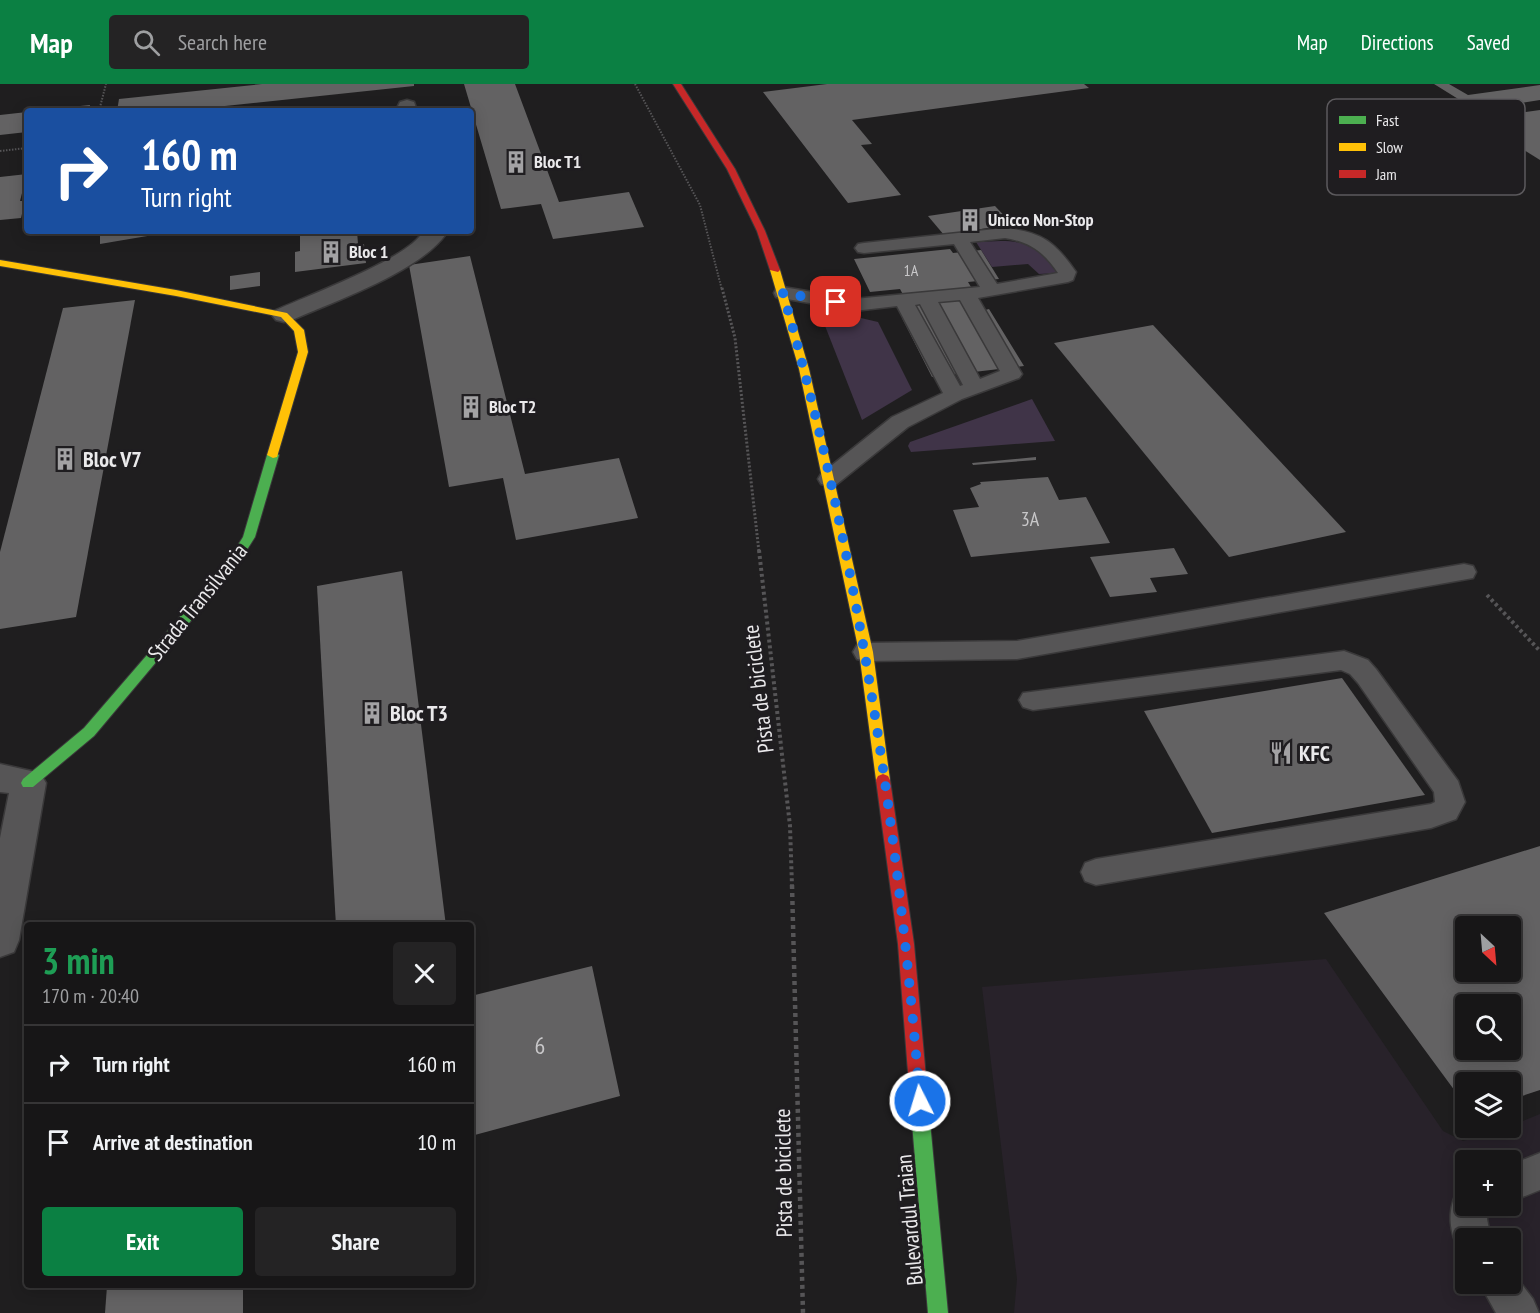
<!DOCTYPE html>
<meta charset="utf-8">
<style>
body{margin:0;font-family:"PT Sans Narrow",sans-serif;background:#242324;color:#f1f3f6;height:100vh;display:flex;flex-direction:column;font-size:22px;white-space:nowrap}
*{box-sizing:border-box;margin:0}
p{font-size:20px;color:#9e9fa1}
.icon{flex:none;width:33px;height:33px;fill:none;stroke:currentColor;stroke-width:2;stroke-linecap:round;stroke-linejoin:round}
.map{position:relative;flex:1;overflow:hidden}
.panel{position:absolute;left:24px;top:838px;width:450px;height:366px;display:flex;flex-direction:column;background:#171617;border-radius:6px;box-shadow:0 3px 15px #0003,0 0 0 2px #363536}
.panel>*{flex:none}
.hud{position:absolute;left:24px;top:24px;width:450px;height:126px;border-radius:6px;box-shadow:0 3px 15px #0003,0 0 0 2px #363536;background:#1a4fa0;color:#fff;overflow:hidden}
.needle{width:39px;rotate:154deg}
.fabs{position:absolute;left:1455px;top:832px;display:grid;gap:12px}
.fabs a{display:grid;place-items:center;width:66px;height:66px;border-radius:6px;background:#171617;box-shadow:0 3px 15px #0003,0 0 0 2px #363536;font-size:30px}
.pin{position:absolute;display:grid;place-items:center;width:51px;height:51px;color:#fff;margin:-26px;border-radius:12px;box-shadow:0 3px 9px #0006}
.me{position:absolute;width:66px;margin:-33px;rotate:355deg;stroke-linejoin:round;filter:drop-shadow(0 0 4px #0008)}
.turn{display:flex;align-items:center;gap:21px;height:126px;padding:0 18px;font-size:27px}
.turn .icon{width:78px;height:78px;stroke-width:2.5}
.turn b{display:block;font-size:42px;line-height:51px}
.round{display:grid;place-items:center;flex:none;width:63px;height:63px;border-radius:6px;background:#242324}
.overview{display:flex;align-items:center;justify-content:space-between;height:102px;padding:0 18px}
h1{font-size:36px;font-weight:700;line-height:45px;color:#1e9e55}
.primary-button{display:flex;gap:12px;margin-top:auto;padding:12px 18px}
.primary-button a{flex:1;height:69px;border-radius:6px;background:#0b8043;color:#fff;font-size:24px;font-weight:700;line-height:69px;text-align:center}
.primary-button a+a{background:#242324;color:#f1f3f6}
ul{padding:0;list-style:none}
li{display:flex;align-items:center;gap:18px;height:78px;padding:0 18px;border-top:2px solid #363536}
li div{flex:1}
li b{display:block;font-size:22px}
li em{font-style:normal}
header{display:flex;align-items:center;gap:36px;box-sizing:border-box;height:84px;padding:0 30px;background:#0b8043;color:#fff}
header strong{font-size:28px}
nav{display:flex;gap:33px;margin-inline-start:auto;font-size:21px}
.search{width:420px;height:54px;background:#242324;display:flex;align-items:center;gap:15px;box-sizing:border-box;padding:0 21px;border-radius:6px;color:#9e9fa1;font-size:22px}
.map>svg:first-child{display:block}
</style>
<header>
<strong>Map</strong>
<div class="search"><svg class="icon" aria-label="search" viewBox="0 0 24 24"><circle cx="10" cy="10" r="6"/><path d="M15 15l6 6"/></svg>Search here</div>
<nav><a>Map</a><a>Directions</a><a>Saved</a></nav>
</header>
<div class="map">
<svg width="1540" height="1229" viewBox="0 0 1540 1229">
<rect width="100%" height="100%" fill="#1f1e1f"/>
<path fill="#28222a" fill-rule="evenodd" d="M1326,875l117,172 20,10 47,-13 1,-2 29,-12v199h-526l3,-34 -35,-292zM1466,1077h44v45h-44zM1466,1155h44v45h-44z"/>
<g fill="#403448">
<path d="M1001,157c27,0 42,8 56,32l-18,1 -11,-10 -36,3 -16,-25z"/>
<path d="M818,224l60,14 34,68 -50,30z"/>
<path d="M1032,315l23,42 -144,11 -3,-6 2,-4z"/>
</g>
<g fill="#636263" fill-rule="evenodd">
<path d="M262,0h152v2l-237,25h-60l2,-12z"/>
<path d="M464,0h51l44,118 70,-10 15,35 -91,12 -12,-35 -40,5z"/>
<path d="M827,0h257l5,4 -237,32 20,24 -11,1 40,50 -53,8 -85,-111z"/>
<path d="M1434,0h15l19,11 72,-10v15l-64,10z"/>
<path d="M90,21l-1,6h-38v-2z"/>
<path d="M1540,26v50l-65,-41z"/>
<path d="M27,28v20l-27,3v-20z"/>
<path d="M27,90v14l-4,1 -3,12h5l-4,17 -21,2v-43z"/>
<path d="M995,122l17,18 -68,11 -16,-19z"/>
<path d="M100,147h71v1l-71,12z"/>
<path d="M293,147h64l1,13h6l2,19 -71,9v-20l5,-1v-15h-7z"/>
<path d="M950,165l3,4 28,-3 18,29 -31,3 17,28 4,-1 35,57 -92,11 -30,-59 13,-1 -15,-28 -30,3 -16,-33z"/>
<path d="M470,172l55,218 94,-16 19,60 -122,22 -13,-62 -54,9 -40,-222z"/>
<path d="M260,188v14l-30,4v-14z"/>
<path d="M135,216l-59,317 -76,12v-77l63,-244z"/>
<path d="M1153,241l193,207 -117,25 -175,-214z"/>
<path d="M1036,373v3l-63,5 -1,-2z"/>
<path d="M1048,393l11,23 27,-3 24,46 -139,14 -18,-47 26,-3 -9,-19 11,-4 -1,-2z"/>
<path d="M1174,464l14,26 -38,4 7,14 -47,5 -20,-40z"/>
<path d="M402,487l44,355h-110l-19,-340z"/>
<path d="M1342,594l83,117 -213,38 -68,-122z"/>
<path d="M1540,762v244l-30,10v-17h-44v23l-142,-193zM1466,843h44v45h-44zM1466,921h44v45h-44z"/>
<path d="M592,882l28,130 -149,40v-140z"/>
<path d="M107,1202h136v27h-138z"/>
</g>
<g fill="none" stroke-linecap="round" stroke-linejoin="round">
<g stroke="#3a393a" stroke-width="3">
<g id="lane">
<path d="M1005,144c37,4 50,14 71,44l-3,8 -5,2 -90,16 44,76 -3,4 -57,21 -54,28 -71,57 -8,2 -8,-2 -3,-5 3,-5 71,-57 51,-24 -46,-87 -43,5 -78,-14 -2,-4 2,-4 7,-2 71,12 126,-12 -26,-43 -90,9 -6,-1 -3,-4 3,-4 6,-1zM1005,154c25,4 39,14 53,35l-61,11 -27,-42zM960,216l40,71 -20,8 -42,-77zM920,220l43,81 -3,1 -45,-81z"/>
<path d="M1464,480l9,2 3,6 -3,6 -456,81 -151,2 -9,-2 -4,-7 4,-7 9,-2 151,-2z"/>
<path d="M1344,567l24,9 8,9 82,112 7,21 -9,17 -25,9 -335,57 -11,-4 -4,-9 4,-9 11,-4 335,-55 4,-2 -1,-10 -76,-109 -8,-9 -9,-4 -308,40 -10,-3 -4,-7 4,-7z"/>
<path d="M1540,1069v37l-30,12v-37z"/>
<path d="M1466,1105v17h22l-1,13 4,20h-25v16l-7,-3c-9,-21 -12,-38 -3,-59z"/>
<path d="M1510,1185l23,30 6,14h-43l-16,-29h30z"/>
</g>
</g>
<g stroke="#3a393a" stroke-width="3">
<g id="street">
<path d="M407,16l7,2 3,9h-18l-1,-5 2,-4z"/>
<path d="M423,147h22l1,3c-27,38 -111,67 -154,86l-8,2 -8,-2 -4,-5 4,-5c30,-14 135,-52 147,-79z"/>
<path d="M0,680l40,9 6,10 -27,157 -5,12 -14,5v-119l9,-45 -9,-1z"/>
</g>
</g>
<g stroke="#3a393a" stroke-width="2">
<g id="fast">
<path d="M273,368l6,3 -24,82 -19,30 -142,169 -61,51h-10l-2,-4 2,-4 61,-51 144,-167 15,-24 24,-82z"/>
<path d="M920,1018l6,3 3,6 19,202h-20l-17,-202 3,-6z"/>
</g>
</g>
<g stroke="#3a393a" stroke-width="2">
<g id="slow">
<path d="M0,176l176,30 111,23 17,17 4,22 -31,105 -4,1 -6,-3 31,-103 -4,-21 -13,-14 -105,-21 -176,-30z"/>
<path d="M772,184l8,2 29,99 64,283 17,128 -2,4h-10l-2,-4 -17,-128 -60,-283 -29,-99z"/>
</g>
</g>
<g stroke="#3a393a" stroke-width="2">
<g id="jam">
<path d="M673,0h8l54,85 30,62 15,39 -2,2 -8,-2 -13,-39 -30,-62z"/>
<path d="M883,690l5,2 2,4 24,164 15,167 -3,6 -6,3 -6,-3 -3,-6 -13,-167 -22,-164 2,-4z"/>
</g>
</g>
<g stroke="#565557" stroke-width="2" stroke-dasharray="1.5 1.5" stroke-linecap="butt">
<path d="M635,0l65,121 22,85"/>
<path d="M99,27l7,-27"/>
<path d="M360,27l14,-2"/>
<path d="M0,67l27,-3"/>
</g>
<path stroke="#565557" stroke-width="3" stroke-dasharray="2 2" stroke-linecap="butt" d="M722,204l13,50 24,214"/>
<g stroke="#565557" stroke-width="4" stroke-dasharray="3 3" stroke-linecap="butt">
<path d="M759,466l31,276 2,60"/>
<path d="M1487,511l53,56"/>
</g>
<path stroke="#565557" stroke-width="4.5" stroke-dasharray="4 4" stroke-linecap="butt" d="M792,801l11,428"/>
<use href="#lane" fill="#565556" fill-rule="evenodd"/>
<use href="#street" fill="#565556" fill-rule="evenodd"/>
<use href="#fast" fill="#4caf50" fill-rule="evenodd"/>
<use href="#slow" fill="#ffc107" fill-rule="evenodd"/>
<use href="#jam" fill="#c62828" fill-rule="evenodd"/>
</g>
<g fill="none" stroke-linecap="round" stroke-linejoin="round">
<path stroke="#1a73e8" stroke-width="10" stroke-dasharray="0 18" d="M836,218l-53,-9c75,263 115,536 137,808"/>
</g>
<defs>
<g id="building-bare" transform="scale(1.8)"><path d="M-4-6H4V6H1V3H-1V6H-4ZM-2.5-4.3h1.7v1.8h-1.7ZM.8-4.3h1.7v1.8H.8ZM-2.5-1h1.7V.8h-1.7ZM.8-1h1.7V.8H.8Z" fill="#a3a2a4" stroke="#1f1d20" stroke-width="2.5" paint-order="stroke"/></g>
<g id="restaurant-bare" transform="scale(1.8)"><path d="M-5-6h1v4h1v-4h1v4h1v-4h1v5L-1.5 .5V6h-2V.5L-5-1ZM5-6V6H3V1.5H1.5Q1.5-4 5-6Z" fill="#a3a2a4" stroke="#1f1d20" stroke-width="2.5" paint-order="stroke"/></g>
</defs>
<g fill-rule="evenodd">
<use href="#building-bare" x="516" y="78"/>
<use href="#building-bare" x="970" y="136"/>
<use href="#building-bare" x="331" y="168"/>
<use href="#building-bare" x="471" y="323"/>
<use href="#building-bare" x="65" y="375"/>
<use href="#building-bare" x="372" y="629"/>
<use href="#restaurant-bare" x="1281" y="669"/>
</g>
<g text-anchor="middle" stroke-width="6" stroke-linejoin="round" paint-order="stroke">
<g font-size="16" fill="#c8c7c9">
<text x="911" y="192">1A</text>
</g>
<g font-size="18" font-weight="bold" fill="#eae9eb" stroke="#1f1d20" text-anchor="start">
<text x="534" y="84">Bloc T1</text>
<text x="988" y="142">Unicco Non-Stop</text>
<text x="349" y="174">Bloc 1</text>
<text x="489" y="329">Bloc T2</text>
</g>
<g font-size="20" fill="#c8c7c9">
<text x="1030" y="442">3A</text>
</g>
<g font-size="22" font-weight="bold" fill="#eae9eb" stroke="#1f1d20" text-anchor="start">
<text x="83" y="383">Bloc V7</text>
<text x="390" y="637">Bloc T3</text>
<text x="1299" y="677">KFC</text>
</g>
<g font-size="22" fill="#eae9eb" stroke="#1f1d20">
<text transform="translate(197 518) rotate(-51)" y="8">Strada Transilvania</text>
<text transform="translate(758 605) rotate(-97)" y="8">Pista de biciclete</text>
<text transform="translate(783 1089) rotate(-91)" y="8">Pista de biciclete</text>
<text transform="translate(909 1136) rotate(-95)" y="8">Bulevardul Traian</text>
</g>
<g font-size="24" fill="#c8c7c9">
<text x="540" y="970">6</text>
</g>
</g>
<rect x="1327" y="15" width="198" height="96" rx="9" fill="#1f1d20" stroke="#5c5a5d" stroke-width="1.5"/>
<rect x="1339" y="32" width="27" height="8" fill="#4caf50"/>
<rect x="1339" y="59" width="27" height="8" fill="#ffc107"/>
<rect x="1339" y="86" width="27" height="8" fill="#c62828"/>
<g font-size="16" fill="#eae9eb">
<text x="1376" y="42">Fast</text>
<text x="1376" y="69">Slow</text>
<text x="1376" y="96">Jam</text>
</g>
</svg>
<div class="fabs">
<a><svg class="needle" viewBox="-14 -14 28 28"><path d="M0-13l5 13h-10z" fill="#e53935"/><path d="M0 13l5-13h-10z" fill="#9e9fa1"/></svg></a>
<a><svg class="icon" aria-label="search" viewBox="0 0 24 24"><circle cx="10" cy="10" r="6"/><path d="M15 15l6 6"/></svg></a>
<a><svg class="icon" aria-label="layers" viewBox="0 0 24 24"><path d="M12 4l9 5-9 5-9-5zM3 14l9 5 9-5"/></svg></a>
<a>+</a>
<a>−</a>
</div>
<div class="pin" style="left:836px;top:218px;background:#d93025"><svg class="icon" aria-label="arrive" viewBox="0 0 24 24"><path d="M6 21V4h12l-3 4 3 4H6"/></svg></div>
<svg class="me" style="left:920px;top:1017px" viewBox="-20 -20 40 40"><circle r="17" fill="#1a73e8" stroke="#fff" stroke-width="3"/><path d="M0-11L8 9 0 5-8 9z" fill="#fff"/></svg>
<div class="hud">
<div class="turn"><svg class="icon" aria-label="right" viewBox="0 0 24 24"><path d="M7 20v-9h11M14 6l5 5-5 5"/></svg><div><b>160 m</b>Turn right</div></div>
</div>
<section class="panel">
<div class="overview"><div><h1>3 min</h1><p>170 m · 20:40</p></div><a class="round"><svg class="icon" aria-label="close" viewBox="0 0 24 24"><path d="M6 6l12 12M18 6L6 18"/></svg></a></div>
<ul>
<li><svg class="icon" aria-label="right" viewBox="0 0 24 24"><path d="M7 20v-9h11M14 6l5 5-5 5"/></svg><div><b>Turn right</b></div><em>160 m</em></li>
<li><svg class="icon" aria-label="arrive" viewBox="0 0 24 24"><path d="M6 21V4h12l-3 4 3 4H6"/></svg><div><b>Arrive at destination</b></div><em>10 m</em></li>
</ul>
<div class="primary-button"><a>Exit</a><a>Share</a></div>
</section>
</div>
